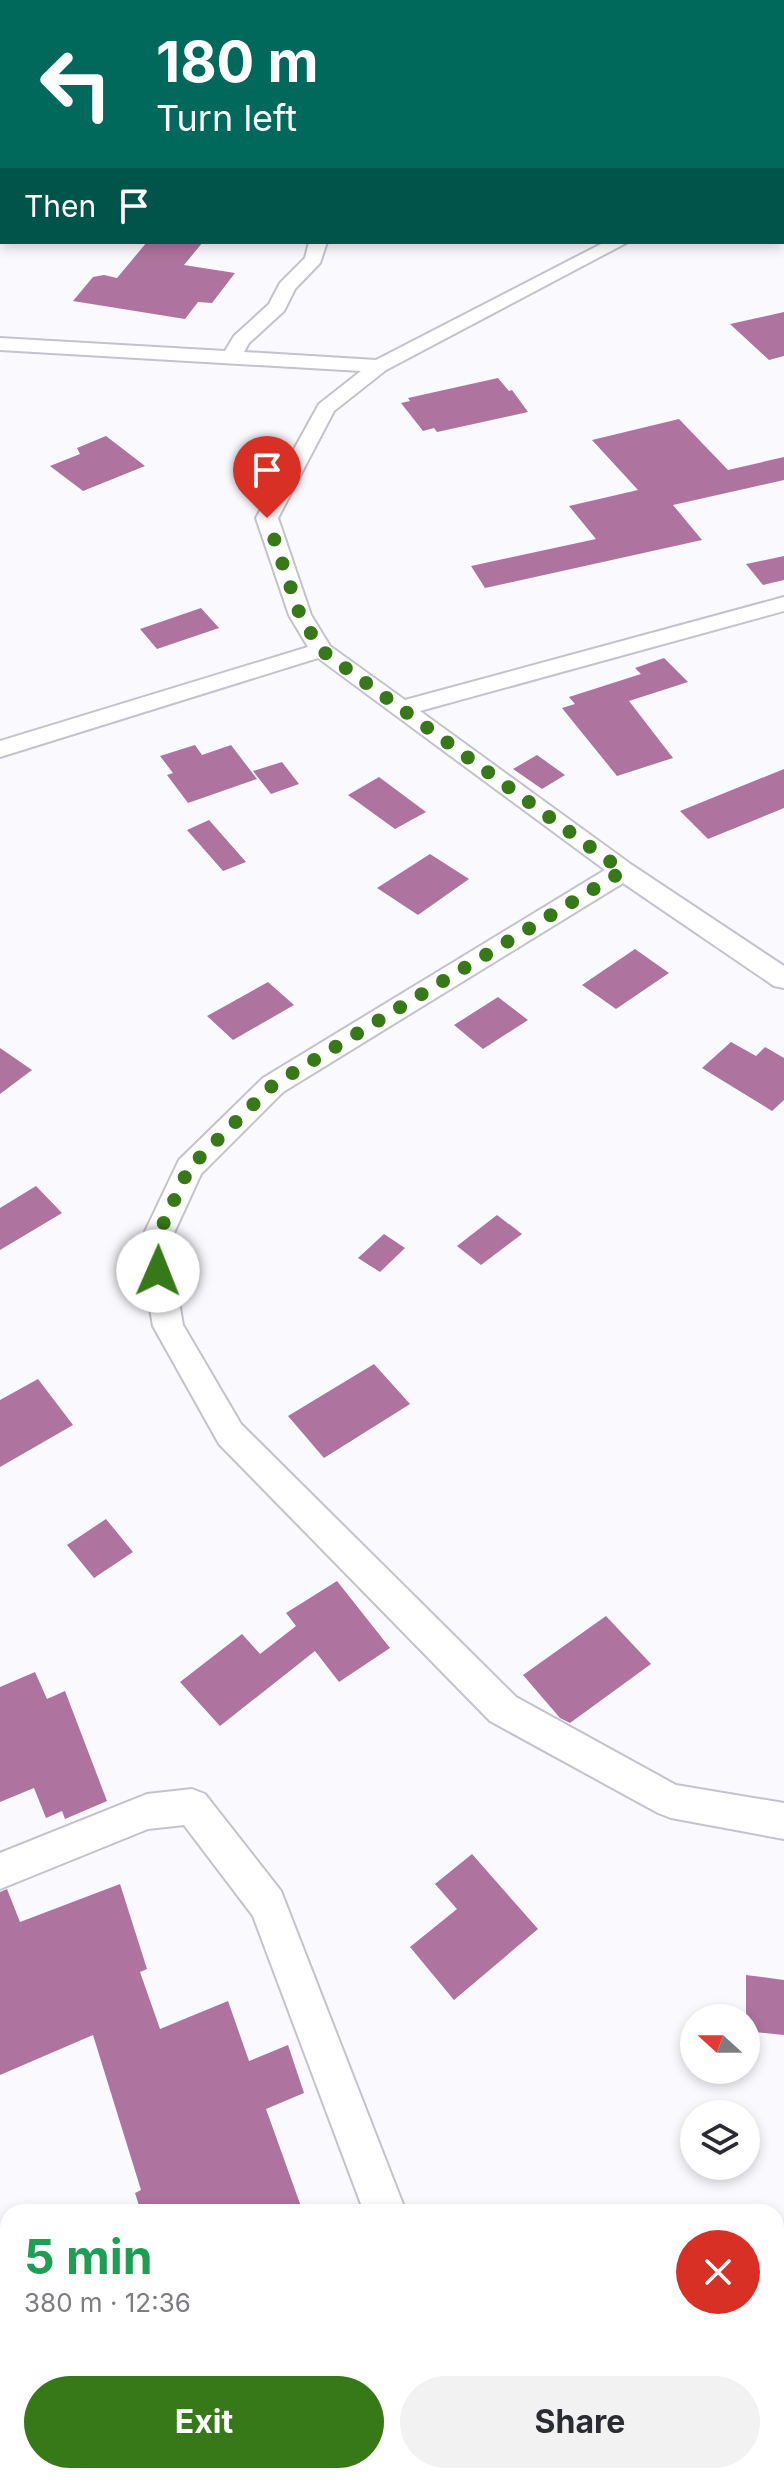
<!DOCTYPE html>
<meta charset="utf-8">
<style>
body{margin:0;font-family:Inter,sans-serif;background:#f2f2f3;color:#2b2b33;height:100vh;display:flex;flex-direction:column;font-size:30px;white-space:nowrap}
*{box-sizing:border-box;margin:0}
p{font-size:26px;color:#7c7c81}
.icon{flex:none;width:44px;height:44px;fill:none;stroke:currentColor;stroke-width:2;stroke-linecap:round;stroke-linejoin:round}
.map{position:relative;flex:1;overflow:hidden}
.details{position:absolute;left:0px;top:2204px;width:784px;height:280px;display:flex;flex-direction:column;background:#fff;border-radius:24px 24px 0 0;box-shadow:0 4px 12px #0003}
.details>*{flex:none}
.banner{position:absolute;left:0px;top:0px;width:784px;height:244px;box-shadow:0 4px 12px #0003;background:#00695c;color:#fff;overflow:hidden}
.needle{width:52px;rotate:291deg}
.buttons{position:absolute;left:680px;top:2004px;display:grid;gap:16px}
.buttons a{display:grid;place-items:center;width:80px;height:80px;border-radius:50%;background:#fff;box-shadow:0 4px 12px #0003;font-size:40px}
.pin{position:absolute;display:grid;place-items:center;width:68px;height:68px;color:#fff;margin:-82px -34px;border-radius:50% 50% 50% 0;rotate:-45deg;box-shadow:0 0 8px #0007}
.pin .icon{rotate:45deg}
.me{position:absolute;width:88px;margin:-44px;rotate:1deg;stroke-linejoin:round;filter:drop-shadow(0 0 6px #0008)}
.turn{display:flex;align-items:center;gap:28px;height:168px;padding:0 24px;font-size:36px}
.turn .icon{width:104px;height:104px;stroke-width:2.5}
.turn b{display:block;font-size:56px;line-height:68px}
.then{display:flex;align-items:center;height:76px;padding:0 24px;background:#0003;gap:16px;font-size:30px}
.round{display:grid;place-items:center;flex:none;width:84px;height:84px;border-radius:42px;background:#f2f2f3}
.headline{display:flex;align-items:center;justify-content:space-between;height:136px;padding:0 24px}
h1{font-size:48px;font-weight:700;line-height:60px;color:#1e9e55}
.primary-button{display:flex;gap:16px;margin-top:auto;padding:16px 24px}
.primary-button a{flex:1;height:92px;border-radius:48px;background:#377918;color:#fff;font-size:32px;font-weight:700;line-height:92px;text-align:center}
.primary-button a+a{background:#f2f2f3;color:#2b2b33}
.map>svg:first-child{display:block}
</style>
<div class="map">
<svg width="784" height="2484" viewBox="0 0 784 2484">
<rect width="100%" height="100%" fill="#fafafe"/>
<g fill="#ae739e">
<path d="M147,242h56l-19,23 51,8 -23,30 -14,-1 -13,17 -112,-18 20,-24 11,-2 13,3z"/>
<path d="M784,312v44l-15,4 -39,-36z"/>
<path d="M498,378l11,13 3,-1 16,22 -91,20 -3,-4 -11,3 -22,-28 9,-2 -2,-3z"/>
<path d="M679,419l49,51 56,-13v23l-111,25 29,35 -217,48 -14,-22 125,-27 -27,-33 69,-16 -46,-50z"/>
<path d="M106,436l39,30 -62,25 -33,-25 30,-12 -3,-6z"/>
<path d="M784,556v24l-21,5 -17,-21z"/>
<path d="M201,608l18,20 -62,21 -17,-20z"/>
<path d="M664,658l24,24 -59,19 44,57 -56,18 -55,-68 13,-4 -6,-7 72,-23 -6,-6z"/>
<path d="M195,745l7,10 29,-10 26,34 -69,24 -21,-28 6,-2 -13,-17z"/>
<path d="M537,755l28,20 -23,14 -29,-20z"/>
<path d="M282,762l17,22 -28,10 -18,-23z"/>
<path d="M784,769v39l-76,31 -28,-28z"/>
<path d="M379,777l47,35 -31,17 -47,-34z"/>
<path d="M209,820l37,42 -23,9 -36,-41z"/>
<path d="M430,854l39,25 -51,36 -41,-27z"/>
<path d="M635,949l34,24 -53,36 -34,-24z"/>
<path d="M268,982l26,23 -61,35 -26,-24z"/>
<path d="M498,997l30,23 -45,29 -29,-24z"/>
<path d="M731,1042l25,14 9,-9 19,11v42l-12,11 -70,-43z"/>
<path d="M0,1048l32,22 -32,24z"/>
<path d="M36,1186l26,27 -62,37v-42z"/>
<path d="M497,1215l25,19 -41,31 -24,-19z"/>
<path d="M384,1234l21,14 -25,24 -22,-14z"/>
<path d="M374,1364l36,40 -86,54 -36,-42z"/>
<path d="M38,1379l35,46 -73,42v-67z"/>
<path d="M106,1519l27,33 -39,26 -27,-33z"/>
<path d="M337,1581l53,67 -51,34 -24,-31 -95,75 -40,-44 62,-48 18,20 36,-28 -10,-13z"/>
<path d="M606,1616l45,48 -81,59 -10,-5 -37,-43z"/>
<path d="M35,1672l12,27 18,-8 42,110 -42,18 -3,-8 -16,7 -12,-30 -34,14v-115z"/>
<path d="M472,1854l66,75 -84,71 -44,-53 47,-38 -22,-25z"/>
<path d="M120,1884l27,85 -7,3 20,57 68,-28 21,60 39,-16 16,48 -38,16 37,103h-162l-6,-19 6,-3 -48,-155 -93,40v-183l7,-3 13,33z"/>
<path d="M746,1975l38,5v55l-38,-4z"/>
</g>
<g fill="none" stroke-linecap="round" stroke-linejoin="round">
<g stroke="#c3c2cd" stroke-width="4">
<g id="minor">
<path d="M364,0h21l2,2h-21z"/>
<path d="M547,0h16l-17,2z"/>
<path d="M782,97l2,1v10l-2,-1z"/>
<path d="M782,144h2l-2,11z"/>
<path d="M309,242h18l-7,21 -25,26 -11,22 -35,32 -5,9 132,8 229,-118h23l-242,128 -52,41 -56,107 33,97 19,31 75,54 379,-103v14l-364,100 212,154 152,101v22l-10,-2 -151,-103 -340,209 -82,82 -32,70 14,81 58,99 275,273 160,88 108,18v36l-113,-21 -13,-5 -168,-92 -271,-277 -66,-118 -14,-82 40,-84 84,-82 342,-208 -287,-212 -318,99v-16l308,-94 -19,-32 -33,-97 63,-114 42,-33 -361,-21v-12l225,13 9,-15 35,-32 11,-21 25,-25z"/>
<path d="M192,1789l13,5 76,97 125,321h-42l-111,-296 -69,-91 -36,4 -148,60v-36l147,-59z"/>
<path d="M448,2476h44l-2,8h-44z"/>
</g>
</g>
<use href="#minor" fill="#fff" fill-rule="evenodd"/>
</g>
<g fill="none" stroke-linecap="round" stroke-linejoin="round">
<path stroke="#377918" stroke-width="14" stroke-dasharray="0 25.2" d="M158,1271l-4,-27 35,-76 84,-83 350,-214 -302,-221 -21,-35 -33,-97"/>
</g>
</svg>
<div class="buttons">
<a><svg class="needle" viewBox="-14 -14 28 28"><path d="M0-13l5 13h-10z" fill="#e53935"/><path d="M0 13l5-13h-10z" fill="#7c7c81"/></svg></a>
<a><svg class="icon" aria-label="layers" viewBox="0 0 24 24"><path d="M12 4l9 5-9 5-9-5zM3 14l9 5 9-5"/></svg></a>
</div>
<div class="pin" style="left:267px;top:518px;background:#d93025"><svg class="icon" aria-label="arrive" viewBox="0 0 24 24"><path d="M6 21V4h12l-3 4 3 4H6"/></svg></div>
<svg class="me" style="left:158px;top:1271px" viewBox="-20 -20 40 40"><circle r="19" fill="#fff"/><path d="M0-13L10 11 0 6-10 11z" fill="#377918"/></svg>
<div class="banner">
<div class="turn"><svg class="icon" aria-label="left" viewBox="0 0 24 24"><path d="M17 20v-9H6M10 6l-5 5 5 5"/></svg><div><b>180 m</b>Turn left</div></div>
<div class="then">Then<svg class="icon" aria-label="arrive" viewBox="0 0 24 24"><path d="M6 21V4h12l-3 4 3 4H6"/></svg></div>
</div>
<section class="details">
<div class="headline"><div><h1>5 min</h1><p>380 m · 12:36</p></div><a class="round" style="background:#d93025;color:#fff"><svg class="icon" aria-label="close" viewBox="0 0 24 24"><path d="M6 6l12 12M18 6L6 18"/></svg></a></div>
<div class="primary-button"><a>Exit</a><a>Share</a></div>
</section>
</div>
